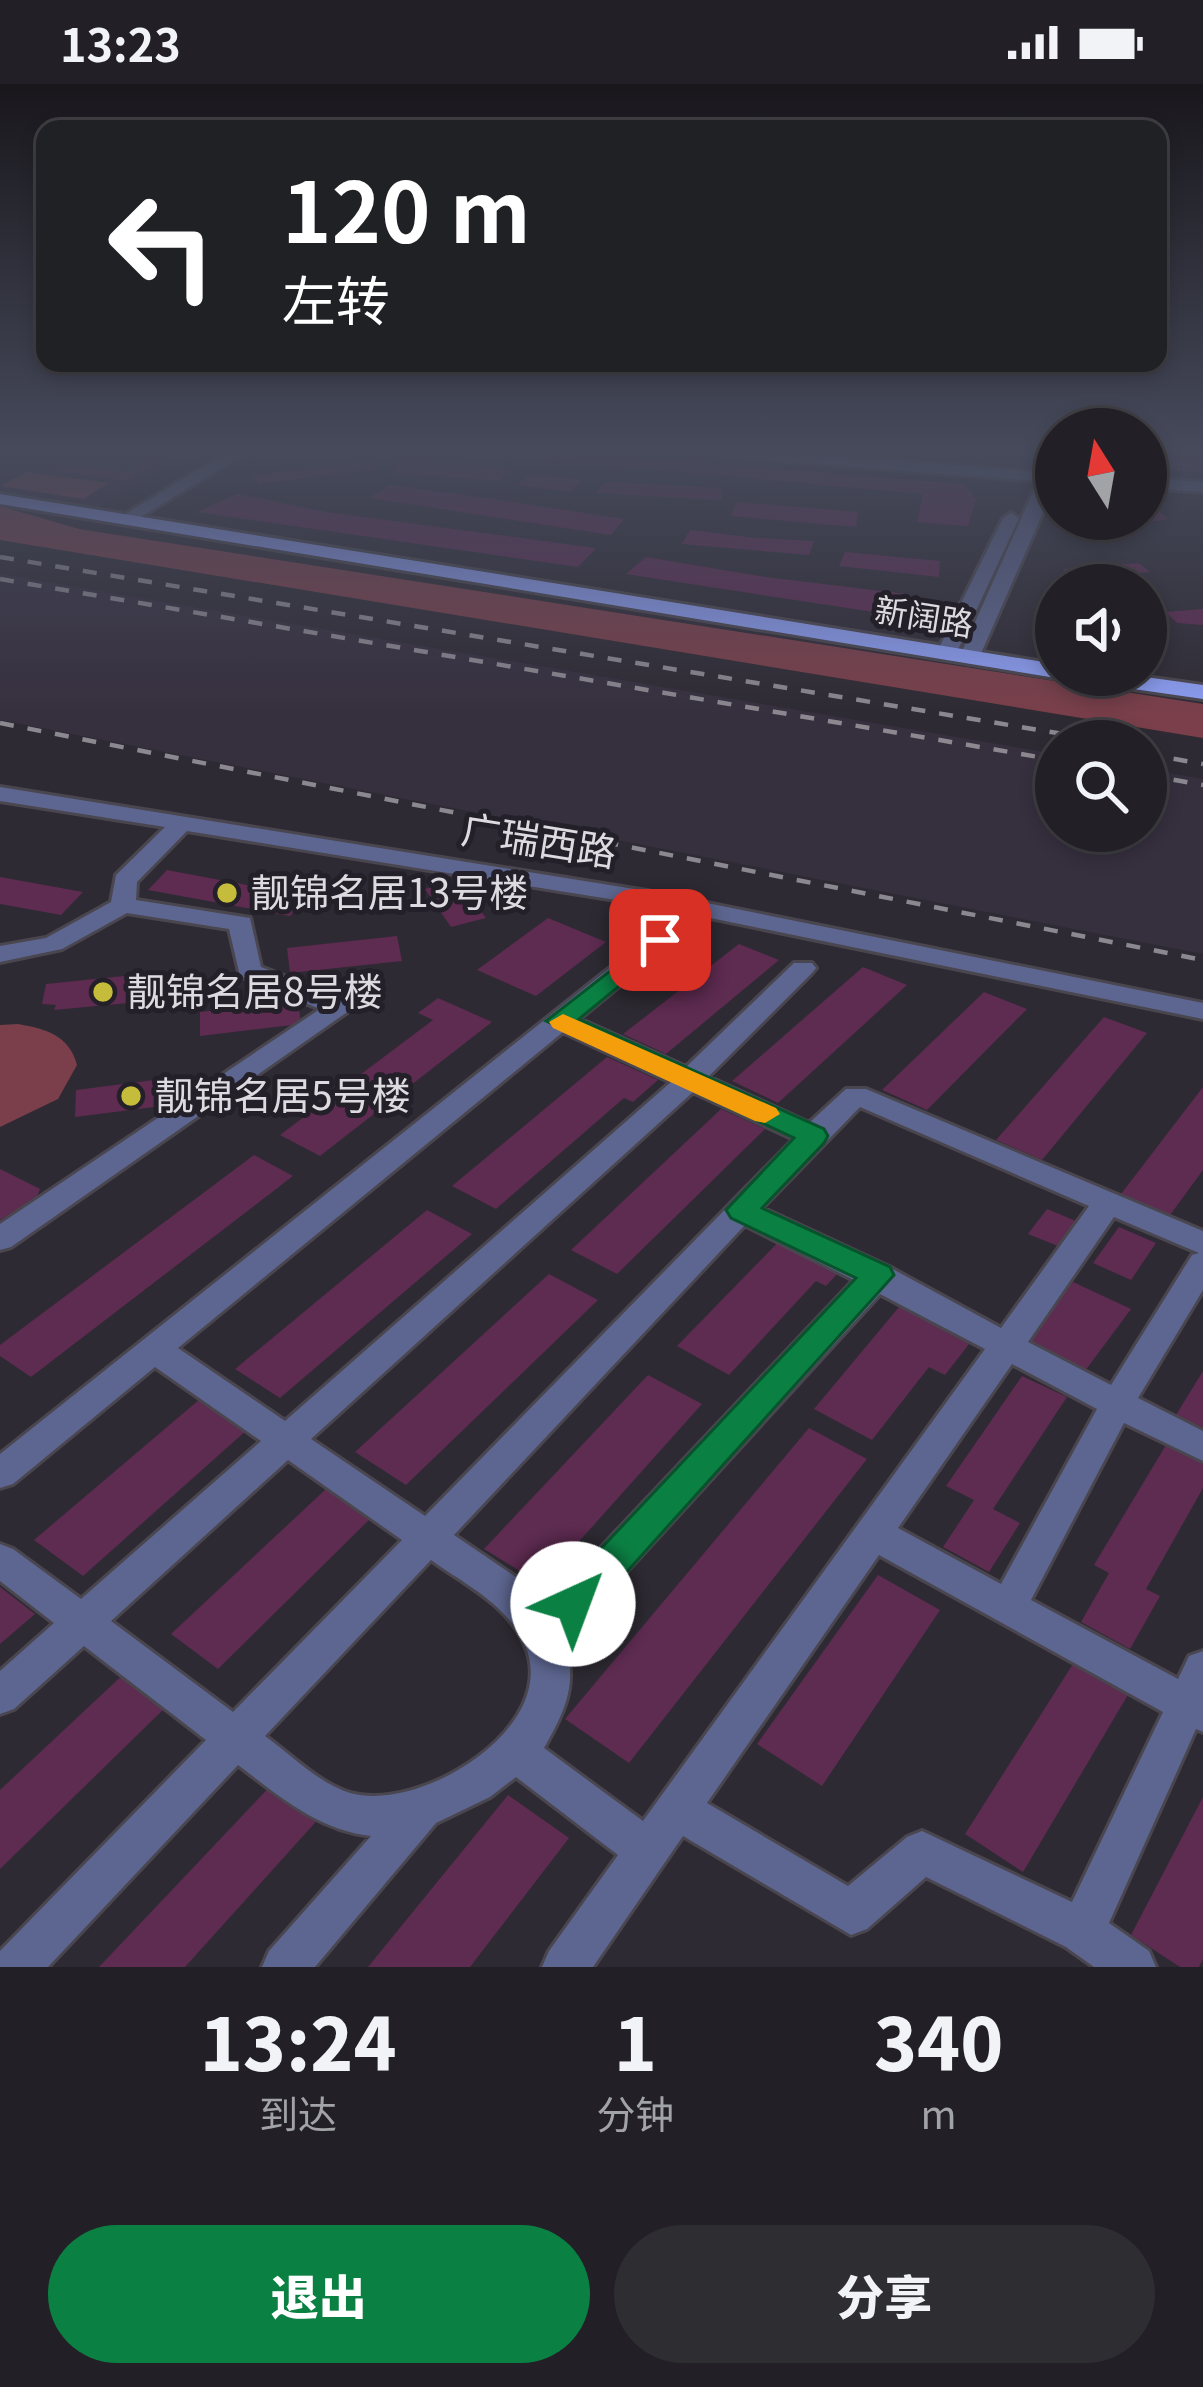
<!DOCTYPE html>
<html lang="zh">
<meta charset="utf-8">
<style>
body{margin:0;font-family:Georgia,"Noto Sans SC",serif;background:#2e2d32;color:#f1f3f6;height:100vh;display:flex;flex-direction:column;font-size:45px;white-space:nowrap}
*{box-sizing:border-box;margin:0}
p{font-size:39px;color:#a2a3a7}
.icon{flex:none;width:66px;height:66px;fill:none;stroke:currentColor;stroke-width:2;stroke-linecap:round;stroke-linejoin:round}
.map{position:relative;height:1883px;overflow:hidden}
.sheet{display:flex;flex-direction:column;background:#222026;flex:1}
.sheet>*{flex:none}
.banner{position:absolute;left:36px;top:36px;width:1131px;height:252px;border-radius:24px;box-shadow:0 6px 18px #0003,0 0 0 3px #3f3e43;background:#202124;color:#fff;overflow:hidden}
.needle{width:78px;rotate:349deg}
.fabs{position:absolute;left:1035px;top:324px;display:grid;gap:24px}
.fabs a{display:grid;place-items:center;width:132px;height:132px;border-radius:50%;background:#222026;box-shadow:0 6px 18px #0003,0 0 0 3px #3f3e43;font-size:60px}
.pin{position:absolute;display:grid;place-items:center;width:102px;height:102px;color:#fff;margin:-51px;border-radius:24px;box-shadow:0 6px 18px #0006}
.me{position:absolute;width:132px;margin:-66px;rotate:43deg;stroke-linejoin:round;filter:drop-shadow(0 0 9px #0008)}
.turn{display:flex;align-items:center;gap:42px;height:252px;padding:0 48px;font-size:54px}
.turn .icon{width:156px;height:156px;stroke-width:2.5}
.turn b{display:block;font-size:84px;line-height:102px}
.eta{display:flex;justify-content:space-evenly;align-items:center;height:204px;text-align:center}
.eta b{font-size:72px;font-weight:800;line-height:84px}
.cta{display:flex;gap:24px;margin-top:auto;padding:24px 48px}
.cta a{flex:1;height:138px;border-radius:72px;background:#0b8043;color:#fff;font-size:48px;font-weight:800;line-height:138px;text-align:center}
.cta a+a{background:#2e2d32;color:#f1f3f6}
.status{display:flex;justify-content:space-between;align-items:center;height:84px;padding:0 60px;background:#222026;direction:ltr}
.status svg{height:33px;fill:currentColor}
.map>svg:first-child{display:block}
</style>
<div class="status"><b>13:23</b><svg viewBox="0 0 49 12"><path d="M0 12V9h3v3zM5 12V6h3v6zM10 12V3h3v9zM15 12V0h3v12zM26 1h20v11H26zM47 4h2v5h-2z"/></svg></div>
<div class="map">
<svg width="1203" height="1883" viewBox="0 0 1203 1883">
<rect width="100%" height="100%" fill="#2e2a33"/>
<g fill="#362f3e">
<path d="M0,369h188l-90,55 -98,-15z"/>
<path d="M847,369h209v16z"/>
<path d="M0,490l1056,180v77h90v-62l57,10v175l-1203,-234z"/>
</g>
<g fill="#7a3f4a">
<path d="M26,388l83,11 -26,16 -82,-13z"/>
<path d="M0,422l79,23 1124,175v34l-1203,-198z"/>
<path d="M18,940c28,5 51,11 59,41l-19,34 -58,28v-102z"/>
</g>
<g fill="#5e2b51">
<path d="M125,369h47l-46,28 -70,-10 13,-7 58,9 21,-14z"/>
<path d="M471,369h120l372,31 13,15 -8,27 -51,-4 6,-28z"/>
<path d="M1146,369h57v20l-57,-5z"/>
<path d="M374,377l4,8 -119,15 -7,-9z"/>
<path d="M400,378l60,1 50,7 -10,11 -109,-8z"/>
<path d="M529,390l53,6 -11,12 -54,-7z"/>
<path d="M606,398l114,6 2,12 -126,-7z"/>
<path d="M389,401l102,14 133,20 -13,16 -241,-37z"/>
<path d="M237,410l89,18 270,36 -18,19 -381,-55z"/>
<path d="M737,418l121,10 -2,15 -125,-11z"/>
<path d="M1158,426l10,9 -49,8 -29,-8h56v-8z"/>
<path d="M690,446l67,8 57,3 -5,14 -127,-11z"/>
<path d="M845,468l95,9 -1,16 -100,-11z"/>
<path d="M646,473l120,20 140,17 -6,17 -20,2 -254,-39z"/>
<path d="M1139,479l11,9 -19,2 5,4 -63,1 -10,-10z"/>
<path d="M1203,525v16l-26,-2 -11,-11z"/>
<path d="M167,786l139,26 -16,20 -142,-26z"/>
<path d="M0,793l83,15 -22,23 -61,-11z"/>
<path d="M459,797l27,37 -35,9 -26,-38z"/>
<path d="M548,834l58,24 -70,54 -59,-26z"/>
<path d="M397,852l5,25 -112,12 -3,-25z"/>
<path d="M739,860l40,16 -113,94 -43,-20z"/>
<path d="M863,883l44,18 -129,118 -46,-22z"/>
<path d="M163,888l-3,28 -106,10 2,-5 -14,-1 4,-20z"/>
<path d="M984,908l43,17 -100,101 -45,-20z"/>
<path d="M438,914l54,24 -172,134 -40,-21 153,-115 -15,-7z"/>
<path d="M298,917l3,23 -101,12v-24z"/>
<path d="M1104,933l43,16 -105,127 -46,-20z"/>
<path d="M607,973l51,23 -25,22 -9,-4 -128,111 -44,-23z"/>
<path d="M185,992l1,27 -111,14 1,-27z"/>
<path d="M1203,1003v83l-33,45 -49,-21z"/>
<path d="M721,1025l44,20 -148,145 -46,-24z"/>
<path d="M254,1071l39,21 -262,201 -31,-21v-11z"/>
<path d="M0,1085l40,20 -5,12 -35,19z"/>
<path d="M1047,1125l29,12 -18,25 -30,-12z"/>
<path d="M427,1126l45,24 -192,164 -45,-29z"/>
<path d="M1119,1143l37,16 -25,37 -38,-17z"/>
<path d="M788,1148l60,30 -22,24 -10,-5 -87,94 -52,-29z"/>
<path d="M549,1190l49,26 -192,185 -51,-33z"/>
<path d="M1073,1198l58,27 -46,62 -59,-30z"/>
<path d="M899,1223l74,32 -28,36 -16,-8 -57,73 -58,-31z"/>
<path d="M1203,1287v57l-27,-13z"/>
<path d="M648,1291l54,29 -161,180 -57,-35z"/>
<path d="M1022,1292l45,21 -74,112 27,14 -31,49 -46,-25 31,-47 -28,-14z"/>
<path d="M200,1315l48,30 -165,147 -49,-36z"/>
<path d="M809,1344l58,31 -238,304 -64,-44z"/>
<path d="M1166,1361l37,18v25l-57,101 14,7 -30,53 -49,-27 28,-49 -15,-8z"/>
<path d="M327,1404l45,29 -154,152 -47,-35z"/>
<path d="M878,1491l62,35 -118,176 -65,-42z"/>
<path d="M0,1503l35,27 -35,30z"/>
<path d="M1078,1572l54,32 -109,184 -58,-38z"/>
<path d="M128,1586l42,33 -170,166v-79z"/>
<path d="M276,1696l46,35 -137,152h-86z"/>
<path d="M508,1711l61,43 -99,129h-102z"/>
<path d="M1203,1713v162l-4,8h-19l-49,-32z"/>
</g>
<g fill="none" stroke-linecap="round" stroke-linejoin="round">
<g stroke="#4a464f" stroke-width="6">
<g id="minor">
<path d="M226,369h19l-117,72 -14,-4z"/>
<path d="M738,369h67l236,19 1,-19h14v30l-77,175 -10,6 -10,-6 79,-177 -292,-23z"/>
<path d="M1146,394l57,4v10l-57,-4z"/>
<path d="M1011,429l8,5 -63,136 -17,4 -3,-4 67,-136z"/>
<path d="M0,703l647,104 556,112v16l-556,-114 -460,-74 -50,51 -1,18 114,18 11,49 88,35 4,6 -342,239 -11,3v-26l320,-215 -80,-33 -11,-47 -102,-16 -65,36 -62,13v-16l46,-8 65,-36 5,-27 49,-48 -165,-26z"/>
<path d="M660,848l13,8 -4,5 -90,74 107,48 108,-104h18l4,5 -4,5 -104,104 101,46 37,-34h20l337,142v59l-65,108 65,33v30l-79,-38 -93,177 147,79 11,-23 14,-5v81l-7,-3 -87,194 40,28 7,16h-62l-28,-20 -140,-70 -59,52 -16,6 -168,-99 -90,131h-51l7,-16 69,-96 -102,-78 -26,20 -54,26 -121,144h-53l7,-16 102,-115c-53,-6 -92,-40 -133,-71l-190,202h-48v-16l206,-211 -122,-94 -70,63 -14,5v-43l54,-48 -54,-42v-37l13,5 68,50 180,-158 -106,-74 -142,117 -13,4v-34l651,-519zM563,948l108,50 -386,339 -107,-73zM693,1008l101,47 -369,377 -114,-77zM860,1023l229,99 -88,122 -112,-61 -127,-59zM1114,1133l85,36 -7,2 -81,130 -83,-43zM745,1141l109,55 -309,327 -10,-17 -81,-55zM880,1210l105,55 -342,472 -99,-73c20,-35 36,-67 19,-107zM1012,1280l85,45 -96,175 -103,-56zM288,1376l114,80 -169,172 -122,-91zM879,1471l284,157 -91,190 -150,-71 -15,6 -59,49 -141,-83zM431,1476c35,25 77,45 94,85 36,82 -104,168 -175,148 -30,-9 -60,-39 -85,-57z"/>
</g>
</g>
<g stroke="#4a464f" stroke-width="6">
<g id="major">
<path d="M0,410l1056,170v11h8l-8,3 -1056,-174z"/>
<path d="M1074,591h57l72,10v14l-118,-17z"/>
</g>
</g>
<use href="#minor" fill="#5d6690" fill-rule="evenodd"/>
<use href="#major" fill="#8d9ff5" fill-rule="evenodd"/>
<g stroke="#8c8890" stroke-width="4.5" stroke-dasharray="14 14" stroke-linecap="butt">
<path d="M0,473l1105,184"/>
<path d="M0,495l1056,181"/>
<path d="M0,639l1203,237"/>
<path d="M1146,670l57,10"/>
<path d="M1146,691l57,10"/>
</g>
</g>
<linearGradient id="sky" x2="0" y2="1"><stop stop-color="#19171c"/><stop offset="0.58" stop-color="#464a5b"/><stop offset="1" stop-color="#464a5b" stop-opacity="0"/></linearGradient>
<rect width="1203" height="633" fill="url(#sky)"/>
<path fill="#0b8043" stroke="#07532c" stroke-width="3" d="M660,848l9,2v11l-90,74 245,110 4,7 -4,7 -62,65 128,59 4,8 -307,341 -14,5 -14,-5 -6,-12 6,-11 297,-315 -125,-60 -5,-8 68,-72 -248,-117z"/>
<path fill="#f59e0b" d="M563,930l213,94 4,6 -15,9 -10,-2 -202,-93 -4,-6z"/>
<g fill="#c6bc3c" stroke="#242029" stroke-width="4.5">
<circle cx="227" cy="809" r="12"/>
<circle cx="103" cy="908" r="12"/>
<circle cx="131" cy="1012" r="12"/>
</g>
<g text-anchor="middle" stroke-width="10" stroke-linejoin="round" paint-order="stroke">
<g font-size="33" fill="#dddae0" stroke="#242029">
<text transform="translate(924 533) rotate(9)" y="12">新阔路</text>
</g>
<g font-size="39" fill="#dddae0" stroke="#242029">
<text transform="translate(539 757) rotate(9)" y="14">广瑞西路</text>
</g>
<g font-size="39" fill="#dddae0" stroke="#242029" text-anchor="start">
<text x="251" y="823">靓锦名居13号楼</text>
<text x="127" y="922">靓锦名居8号楼</text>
<text x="155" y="1026">靓锦名居5号楼</text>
</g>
</g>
</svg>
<div class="fabs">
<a><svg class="needle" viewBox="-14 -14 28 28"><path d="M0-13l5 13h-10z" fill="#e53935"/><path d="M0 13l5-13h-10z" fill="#a2a3a7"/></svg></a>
<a><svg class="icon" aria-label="sound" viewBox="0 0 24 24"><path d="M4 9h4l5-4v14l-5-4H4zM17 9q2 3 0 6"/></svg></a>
<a><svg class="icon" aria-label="search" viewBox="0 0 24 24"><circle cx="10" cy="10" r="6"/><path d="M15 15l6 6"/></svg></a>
</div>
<div class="pin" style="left:660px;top:856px;background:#d93025"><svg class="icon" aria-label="arrive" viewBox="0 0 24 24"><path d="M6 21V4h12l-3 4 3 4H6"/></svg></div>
<svg class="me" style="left:573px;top:1520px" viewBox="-20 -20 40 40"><circle r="19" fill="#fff"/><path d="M0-13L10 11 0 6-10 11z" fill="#0b8043"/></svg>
<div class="banner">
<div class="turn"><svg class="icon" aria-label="left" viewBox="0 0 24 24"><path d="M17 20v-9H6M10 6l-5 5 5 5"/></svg><div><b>120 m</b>左转</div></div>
</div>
</div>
<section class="sheet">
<div class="eta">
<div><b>13:24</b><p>到达</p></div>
<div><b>1</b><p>分钟</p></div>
<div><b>340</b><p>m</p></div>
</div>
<div class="cta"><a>退出</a><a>分享</a></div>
</section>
